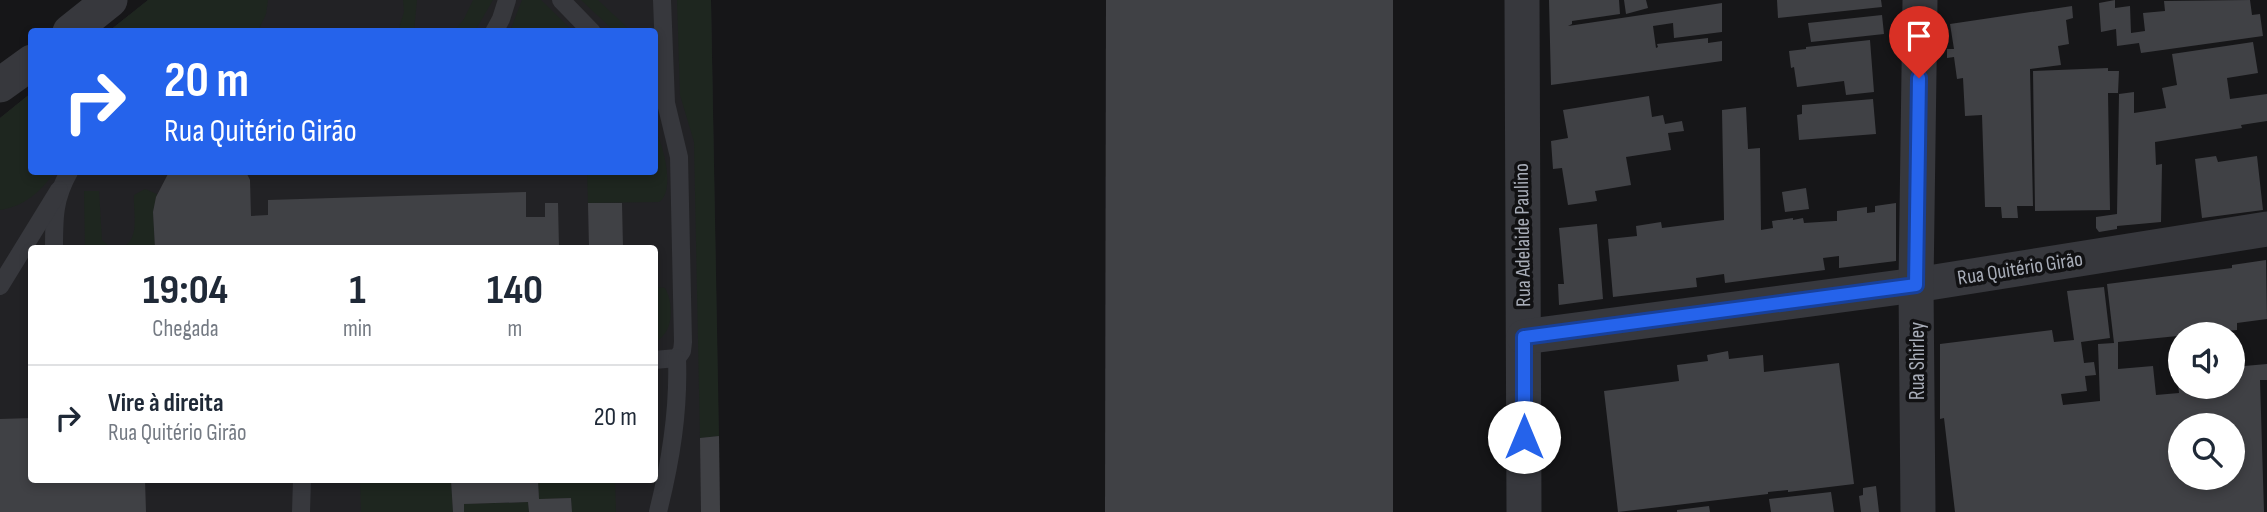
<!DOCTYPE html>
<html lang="pt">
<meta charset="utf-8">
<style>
body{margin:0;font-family:"Sofia Sans Condensed",sans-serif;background:#f6f6f7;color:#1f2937;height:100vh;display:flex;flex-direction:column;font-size:26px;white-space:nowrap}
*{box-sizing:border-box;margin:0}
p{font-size:23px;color:#747a83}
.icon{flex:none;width:38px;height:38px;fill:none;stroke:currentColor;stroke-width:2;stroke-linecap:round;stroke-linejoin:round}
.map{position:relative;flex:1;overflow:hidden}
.side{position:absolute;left:28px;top:245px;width:630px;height:238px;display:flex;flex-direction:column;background:#fff;border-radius:7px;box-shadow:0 4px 10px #0003}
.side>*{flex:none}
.top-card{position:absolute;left:28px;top:28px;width:630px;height:147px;border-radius:7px;box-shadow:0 4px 10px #0003;background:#2563eb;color:#fff;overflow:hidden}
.controls{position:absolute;left:2168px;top:322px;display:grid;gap:14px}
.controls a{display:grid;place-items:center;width:77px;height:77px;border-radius:50%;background:#fff;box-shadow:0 4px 10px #0003;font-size:35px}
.pin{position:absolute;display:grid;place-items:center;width:60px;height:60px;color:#fff;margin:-72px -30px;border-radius:50% 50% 50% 0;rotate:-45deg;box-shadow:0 0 7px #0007}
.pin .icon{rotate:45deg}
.me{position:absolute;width:77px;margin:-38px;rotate:0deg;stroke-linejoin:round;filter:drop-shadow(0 0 5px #0008)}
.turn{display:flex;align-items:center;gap:24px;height:147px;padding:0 21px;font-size:32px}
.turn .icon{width:91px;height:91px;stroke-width:2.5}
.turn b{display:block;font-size:49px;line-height:60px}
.eta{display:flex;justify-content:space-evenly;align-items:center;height:119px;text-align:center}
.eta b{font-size:42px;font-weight:700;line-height:49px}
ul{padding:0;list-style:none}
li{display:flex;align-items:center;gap:21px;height:105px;padding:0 21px;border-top:2px solid #e0e1e3}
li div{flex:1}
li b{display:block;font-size:26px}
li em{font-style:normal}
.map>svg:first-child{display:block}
</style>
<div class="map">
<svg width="2267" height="512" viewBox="0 0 2267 512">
<rect width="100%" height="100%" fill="#161618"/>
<path fill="#222225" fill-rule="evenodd" d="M148,0h563l9,512h-720v-394l31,-25 1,79h622v-140l-545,-1zM32,248h622v232h-622z"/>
<g fill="#1e261f">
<path d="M148,0h120l-2,14 -8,17h-149z"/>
<path d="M403,0h14l-3,31h-16l6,-19z"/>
<path d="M473,0h20l-18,31h-21l10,-12z"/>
<path d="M522,0h19l32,31h-63z"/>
<path d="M581,0h17l33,31h-17z"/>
<path d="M677,0h34l8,436 -19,2 -6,-296 -14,-47z"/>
<path d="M31,93l1,79h23c-15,20 -30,34 -55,38v-92z"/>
<path d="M655,130c8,14 21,62 4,72l-71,1 -1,-31h67z"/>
<path d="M145,189l12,5 -4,18 2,36h-34c20,-8 12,-35 13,-53z"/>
<path d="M84,191h15l3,49 7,6 9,2h-33z"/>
<path d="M655,287l10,1c9,16 9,45 -10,54z"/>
<path d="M360,480h91l2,32h-92z"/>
<path d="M538,480h77l1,32h-44l-1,-14 -32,1z"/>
<path d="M528,502l1,10h-65v-8z"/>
</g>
<g fill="#404145" fill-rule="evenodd">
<path d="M1106,0h287v512h-288z"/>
<path d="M1549,0h70l1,14 -48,7v3l-4,2 154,-23v29l-48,6 -1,-15 -20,3 3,22 2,-1 -1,-3 51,-6v5l14,-2v20l-171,24z"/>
<path d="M1624,0h22l2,8 -22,6z"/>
<path d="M1777,0h104l1,7 -104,11z"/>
<path d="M2115,0v8l15,-2 1,27 14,-2 -2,-18 22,-2 -1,-10 86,-1 2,15 8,-1 3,22 -122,17 -2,-10 -22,3 -1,-17 -15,3 -2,-29z"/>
<path d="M2072,6l1,12 -7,2 3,24 -11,2 3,19 -31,4 3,137h-16l1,12h-16l-1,-11h-16l-3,-92 -17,1 -2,-38 -6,1 -3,-22 -7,1v-9h7l-4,-25z"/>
<path d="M1882,15l2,19 -73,8 -3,-19z"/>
<path d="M1870,40l4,52 -28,3 -2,-14 -47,6 -3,-20 -3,1 -2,-17 17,-2v-2z"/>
<path d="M2253,42l5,31 -31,5 3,21 37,-5v27l-26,4 1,3 -87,14 1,23 6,-1 -1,58 -44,4v3l-18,3 -3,-4v-11l21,-3 2,-120 15,-2v21l32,-5 -4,-20 15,-3 -5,-31z"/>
<path d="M2108,68v3h11l-1,22h-10l2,117 -75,1 -2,-140z"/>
<path d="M1649,96l3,21 11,-2 2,9 17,-3 2,10 -16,2 3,17 -45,7 5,28 -36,6 2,10 -29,4 -6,-37 -9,1 -2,-28 17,-3 -5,-28z"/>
<path d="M1873,99l3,35 -77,6 -2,-25 5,-1v-9z"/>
<path d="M1746,107l2,42 12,-1 1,82 12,-2 -1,-7 21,-3v2l10,-2 1,5 31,-2h2v-10l30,-4v6l8,-1v-6l21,-3v58l-57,7v-12l-16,2 2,12 -100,13 -1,-9 -28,4 1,9 -84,10 -5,-58 29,-3 -1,-10 25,-4 1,6 62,-8 -2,-110z"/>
<path d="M2216,156l2,6 39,-6 6,54 -61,8 -7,-59z"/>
<path d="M169,172h77l4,8 1,36 17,-1v-15l258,-8v25h19v-14h13l1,45h-404l-2,-36 3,-15z"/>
<path d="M1806,188l3,21 -24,3 -3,-20z"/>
<path d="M588,203h34l1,45h-34z"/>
<path d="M1597,224l6,75 -44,6 -1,-21h6l-5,-56z"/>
<path d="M2266,260l1,59 -30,4v7l-119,12v27l35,-3 3,29 23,-2 -2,-20h3v14h53v-20l34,-3v16h-7l4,132h-309l-11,-94 -4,1v-75l112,-14 2,12 20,-2 -7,-49 37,-4 6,51 -29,4 3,21 10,-1 2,13 -11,1 2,15 -26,3 2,11 37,-4 -2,-57 16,-1 -7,-59 125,-16v-3zM2180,425h53v53h-53z"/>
<path d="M1728,351l1,8 34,-4 1,17 75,-9 15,121 -66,8v-2l-20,2v2l-150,18 -14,-121 75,-10 -2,-16 31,-4 -1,-6z"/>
<path d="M32,418v62h113l1,32h-146v-93z"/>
<path d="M719,436l1,76h-19l-1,-74z"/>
<path d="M451,480h87l1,19 32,-1 1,14h-43l-1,-10 -64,2v8h-11z"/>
<path d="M1876,486l3,26h-18l-2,-16 4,-1v-7z"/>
<path d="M1831,492l3,20h-63l-2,-13z"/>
<path d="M1709,506l1,6h-33v-2z"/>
</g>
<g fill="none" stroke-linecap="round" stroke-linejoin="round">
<g stroke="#37383d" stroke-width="18">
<path d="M561,0l31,32"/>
<path d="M494,32l7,-13 6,-19"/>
<path d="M54,248c0,-31 0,-49 15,-76"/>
<path d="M0,286l59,-96"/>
<path d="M654,360l23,-2 5,-7 1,-9 -4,-185 -13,-54 -4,-103"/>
<path d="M301,512l1,-32"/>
<path d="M658,512c13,-52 21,-101 19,-154"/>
</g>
<g stroke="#37383d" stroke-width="35">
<path d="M1522,0l2,512"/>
<path d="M70,32l40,-32"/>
<path d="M0,85l32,-23"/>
<path d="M1524,337l392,-52 351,-56"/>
<path d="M1918,512l-2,-227 4,-285"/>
</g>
</g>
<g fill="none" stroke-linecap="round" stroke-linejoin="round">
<g stroke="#184099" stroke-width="18">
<path id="route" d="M1524,437v-100l392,-52 3,-207"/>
</g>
<use href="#route" stroke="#2563eb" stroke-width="12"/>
</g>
<g text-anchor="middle" stroke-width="7" stroke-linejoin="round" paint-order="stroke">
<g font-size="21" fill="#a8adb8" stroke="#111113">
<text transform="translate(1522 235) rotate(-91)" y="7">Rua Adelaide Paulino</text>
<text transform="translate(2020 268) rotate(-9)" y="7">Rua Quitério Girão</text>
<text transform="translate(1917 361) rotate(-90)" y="7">Rua Shirley</text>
</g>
</g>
</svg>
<div class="controls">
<a><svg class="icon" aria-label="sound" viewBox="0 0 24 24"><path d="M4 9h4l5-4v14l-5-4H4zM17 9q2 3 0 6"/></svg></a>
<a><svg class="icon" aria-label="search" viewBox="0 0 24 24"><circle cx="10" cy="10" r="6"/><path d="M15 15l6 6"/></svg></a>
</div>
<div class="pin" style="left:1919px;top:78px;background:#d93025"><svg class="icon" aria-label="arrive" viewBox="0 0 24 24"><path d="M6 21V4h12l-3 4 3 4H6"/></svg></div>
<svg class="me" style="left:1524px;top:437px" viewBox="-20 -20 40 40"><circle r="19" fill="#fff"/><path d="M0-13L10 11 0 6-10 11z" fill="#2563eb"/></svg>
<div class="top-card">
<div class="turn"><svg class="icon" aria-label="right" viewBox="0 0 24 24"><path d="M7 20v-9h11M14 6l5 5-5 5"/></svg><div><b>20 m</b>Rua Quitério Girão</div></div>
</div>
<section class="side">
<div class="eta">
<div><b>19:04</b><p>Chegada</p></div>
<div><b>1</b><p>min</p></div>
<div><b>140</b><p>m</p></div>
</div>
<ul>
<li><svg class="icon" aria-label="right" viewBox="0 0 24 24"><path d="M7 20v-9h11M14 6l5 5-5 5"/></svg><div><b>Vire à direita</b><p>Rua Quitério Girão</p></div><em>20 m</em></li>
</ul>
</section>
</div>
